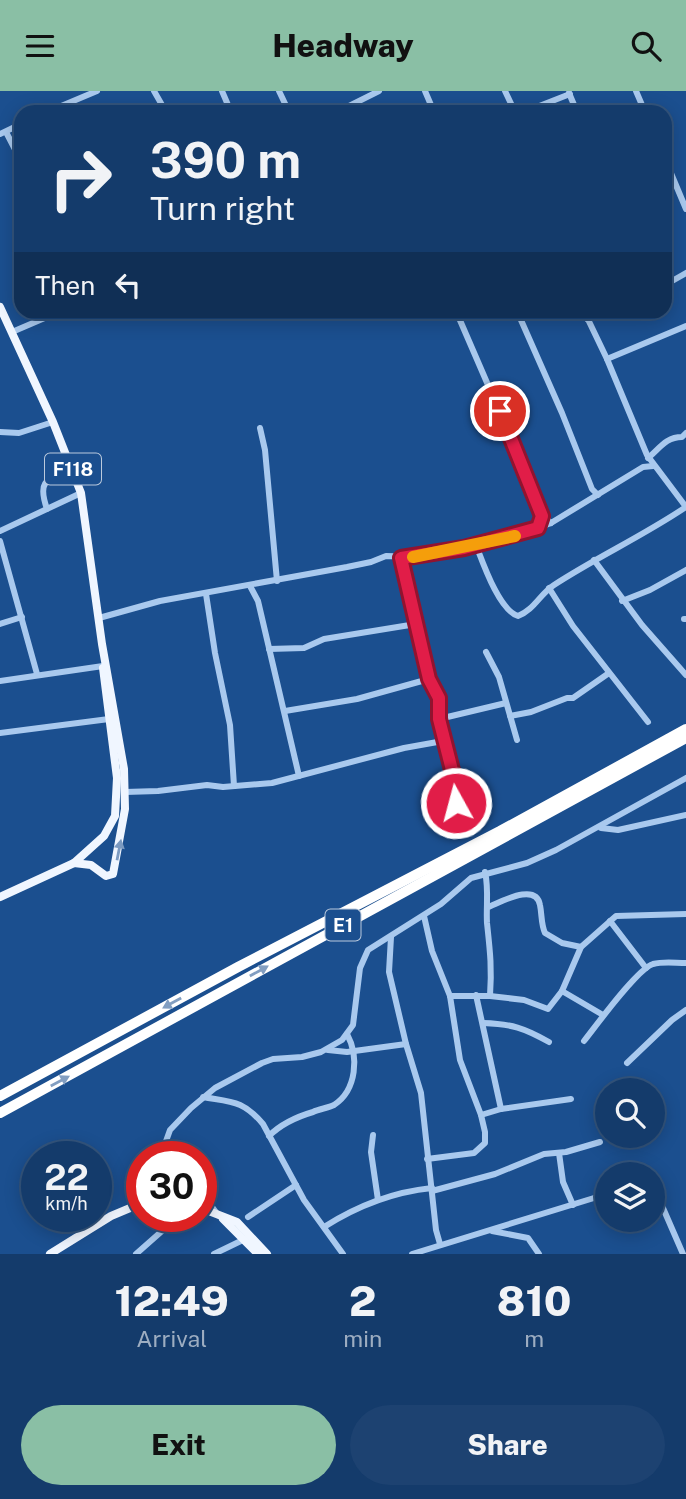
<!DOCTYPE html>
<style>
body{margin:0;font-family:"Public Sans",sans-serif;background:#1d4271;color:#f1f3f6;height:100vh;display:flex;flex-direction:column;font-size:26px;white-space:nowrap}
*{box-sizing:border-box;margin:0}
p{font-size:23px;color:#9dadc1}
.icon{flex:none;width:38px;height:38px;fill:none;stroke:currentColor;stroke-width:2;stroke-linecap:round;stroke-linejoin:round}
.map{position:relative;height:1163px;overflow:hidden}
.panel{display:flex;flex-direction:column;background:#143b6b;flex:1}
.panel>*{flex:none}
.banner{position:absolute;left:14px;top:14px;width:658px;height:214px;border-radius:21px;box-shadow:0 4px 18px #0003,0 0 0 2px #33557e;background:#143b6b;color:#f1f3f6;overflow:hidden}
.fabs{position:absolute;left:595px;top:987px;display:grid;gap:14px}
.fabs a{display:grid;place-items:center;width:70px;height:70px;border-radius:50%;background:#143b6b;box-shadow:0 4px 18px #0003,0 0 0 2px #33557e;font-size:35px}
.speed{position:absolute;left:21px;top:1050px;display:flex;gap:14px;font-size:35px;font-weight:700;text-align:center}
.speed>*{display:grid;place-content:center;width:91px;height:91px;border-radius:50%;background:#143b6b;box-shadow:0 4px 18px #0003,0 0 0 2px #33557e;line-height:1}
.speed small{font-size:18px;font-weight:400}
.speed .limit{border:10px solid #d22;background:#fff;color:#111}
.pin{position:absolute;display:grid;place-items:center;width:60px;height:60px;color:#fff;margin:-30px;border:4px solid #fff;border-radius:50%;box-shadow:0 2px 7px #0007}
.me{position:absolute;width:77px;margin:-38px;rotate:353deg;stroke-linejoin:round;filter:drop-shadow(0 0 5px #0008)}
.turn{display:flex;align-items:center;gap:24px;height:147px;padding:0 21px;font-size:32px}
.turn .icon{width:91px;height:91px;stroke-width:2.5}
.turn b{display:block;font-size:49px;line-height:60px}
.then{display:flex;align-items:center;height:66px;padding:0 21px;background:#0003;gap:14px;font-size:26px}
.eta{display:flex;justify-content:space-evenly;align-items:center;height:119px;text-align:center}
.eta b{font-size:42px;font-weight:800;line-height:49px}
.primary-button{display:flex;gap:14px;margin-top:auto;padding:14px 21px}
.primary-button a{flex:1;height:80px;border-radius:42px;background:#8abfa5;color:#111;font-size:28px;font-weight:800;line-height:80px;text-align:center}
.primary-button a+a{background:#1d4271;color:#f1f3f6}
header{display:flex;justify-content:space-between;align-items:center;height:91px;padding:0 21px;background:#8abfa5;color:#111;font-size:32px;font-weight:800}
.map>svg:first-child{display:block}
</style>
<header><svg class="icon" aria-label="menu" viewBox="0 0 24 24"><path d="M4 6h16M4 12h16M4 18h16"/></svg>Headway<svg class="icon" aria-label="search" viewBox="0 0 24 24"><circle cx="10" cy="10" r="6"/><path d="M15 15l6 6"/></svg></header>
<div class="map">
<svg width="686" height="1163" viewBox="0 0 686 1163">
<rect width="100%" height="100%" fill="#1b4f8f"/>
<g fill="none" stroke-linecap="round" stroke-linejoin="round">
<g stroke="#a9c9ee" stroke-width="6">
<path d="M154,0l12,21"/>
<path d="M222,0l9,21"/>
<path d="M279,0l10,21"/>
<path d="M425,0l9,21"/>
<path d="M505,0l10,21"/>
<path d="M636,0l9,21"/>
<path d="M569,2l8,19"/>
<path d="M47,21l50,-21"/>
<path d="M337,21l42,-21"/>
<path d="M524,21l46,-18"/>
<path d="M6,41l15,29"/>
<path d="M0,43l21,-10"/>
<path d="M665,68l21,50"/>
<path d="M665,194l21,-12"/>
<path d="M456,220l67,155 10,31 10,19 8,7"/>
<path d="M517,220l45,102 30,76 6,6"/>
<path d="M584,220l23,48 40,96 39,52"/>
<path d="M587,228l22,-8"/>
<path d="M12,241l49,-21"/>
<path d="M607,268l79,-33"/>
<path d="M260,337l5,22 12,131"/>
<path d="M0,341l19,1 34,-11"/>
<path d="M648,367c12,-10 18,-21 34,-21l4,-4"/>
<path d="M47,418c-10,-29 -1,-29 26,-39"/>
<path d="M0,440l81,-38"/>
<path d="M0,450l37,133"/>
<path d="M476,454c7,18 23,65 42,71 16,-6 22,-22 36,-31 43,-28 89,-49 132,-78"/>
<path d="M401,467l28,121 10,19v21l14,55 3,29"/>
<path d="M594,469l48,65 44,50"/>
<path d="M250,495l8,15 41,175"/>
<path d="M549,497l24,38 75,96"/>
<path d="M206,503l9,59 15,72 4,61"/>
<path d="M622,510l28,-11 36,-20"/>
<path d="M99,527l61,-17 187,-34 24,-5 15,-6 32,1 46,-9 74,-20 13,-5 92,-56 10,-1"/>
<path d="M684,528h2"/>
<path d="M0,533l22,-7"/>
<path d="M269,558l35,-1 20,-9 92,-15"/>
<path d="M486,561l13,25 18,63"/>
<path d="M0,590l103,-15"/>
<path d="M285,620l72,-12 72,-20"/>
<path d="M510,625l21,-4 36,-14h6l36,-25"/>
<path d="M439,628l67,-16"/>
<path d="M0,642l109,-14"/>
<path d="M125,701l33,-1 49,-6 16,2 49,-4 132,-35 39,-7"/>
<path d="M601,737l17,2 68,-15"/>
<path d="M485,781c4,17 1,34 2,51 3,28 5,44 3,73"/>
<path d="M488,816c13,-5 48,-25 52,-2 2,10 1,19 5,28l17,10 19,4"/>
<path d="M424,825l8,35 18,45 10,64 21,55 4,17v11l-11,10 -47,6"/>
<path d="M610,830l36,47"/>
<path d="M391,846l-2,35 17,72 15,49 15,137 4,14"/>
<path d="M562,900l41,24"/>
<path d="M476,904l25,114"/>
<path d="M450,905h40l34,4 24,9 14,-18 19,-44 35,-31 70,-2"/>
<path d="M483,932c29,1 41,5 66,19"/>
<path d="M584,950c12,-15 53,-72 69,-77 11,-3 22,-1 33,-1"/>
<path d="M328,959l19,2 59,-8"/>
<path d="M627,972l45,-43 14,-10"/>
<path d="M203,1006c28,5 40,3 60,27l41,76 39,54"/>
<path d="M481,1024l20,-6 70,-10"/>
<path d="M373,1044l-2,17 7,48"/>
<path d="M269,1045c12,-12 27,-19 44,-24 6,-3 15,-4 21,-7 23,-15 25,-49 13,-71"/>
<path d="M559,1062l4,29 10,23"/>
<path d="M171,1066l-5,-7 -1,-6 5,-14 21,-22 24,-20 47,-25 11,-4 29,-2 19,-5 21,-12 11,-15 7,-57 8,-18 73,-46 30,-26 56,-15 29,-13 130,-72"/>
<path d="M653,1094l30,69"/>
<path d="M432,1100l63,-17 49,-20 22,-2 34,-10"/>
<path d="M201,1101l17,23"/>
<path d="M248,1126l48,-32"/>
<path d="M324,1136c33,-21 69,-35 108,-39"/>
<path d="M492,1140l36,7 11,16"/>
<path d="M136,1163l43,-38"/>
<path d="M214,1163l31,-15"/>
<path d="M412,1163l195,-60"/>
</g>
<g stroke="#f0f6ff" stroke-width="8">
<path d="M0,216l53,115 28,71 21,151 22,125 1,40 -12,65 -7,2 -15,-11 -17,-2"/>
<path d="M0,806l74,-34 30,-27 11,-20 2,-38 -14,-110"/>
<path d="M201,1117l36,14 30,32"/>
<path d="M223,1128l35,35"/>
<path d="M50,1163l61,-38 31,-13"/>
</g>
<g stroke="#fff" stroke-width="10">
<path d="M0,1005l238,-129 262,-136 186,-102"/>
<path d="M0,1022l686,-375"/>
</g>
</g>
<defs><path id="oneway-solid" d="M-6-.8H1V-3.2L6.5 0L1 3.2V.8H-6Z" transform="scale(1.75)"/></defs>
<use fill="#7b9ac1" href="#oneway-solid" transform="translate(119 759) rotate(-79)"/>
<g fill="#829ec1">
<use href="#oneway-solid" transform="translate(259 880) rotate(-29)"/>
<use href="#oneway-solid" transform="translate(172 912) rotate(151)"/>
<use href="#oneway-solid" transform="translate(60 990) rotate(-28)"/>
</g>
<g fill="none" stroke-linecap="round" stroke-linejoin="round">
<g stroke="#92132f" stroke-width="18">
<path id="route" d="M456,712l-3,-29 -14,-55v-21l-10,-19 -28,-121 63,-10 74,-20 4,-12 -42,-105"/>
</g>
<use href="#route" stroke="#e11d48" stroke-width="12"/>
<path stroke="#f59e0b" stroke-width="12" d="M413,466l102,-21"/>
</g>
<g text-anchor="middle" stroke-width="7" stroke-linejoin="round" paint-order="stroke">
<g fill="#1b4f8f" stroke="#bbcadd" stroke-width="2">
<rect x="45" y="362.5" width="56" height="31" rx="5"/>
<rect x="325.5" y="818.5" width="35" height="31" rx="5"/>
</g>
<g font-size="19" font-weight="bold" fill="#fff">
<text x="73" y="385">F118</text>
<text x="343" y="841">E1</text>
</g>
</g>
</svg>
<div class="fabs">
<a><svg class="icon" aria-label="search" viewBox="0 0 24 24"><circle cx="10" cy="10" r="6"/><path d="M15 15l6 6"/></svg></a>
<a><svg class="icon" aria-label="layers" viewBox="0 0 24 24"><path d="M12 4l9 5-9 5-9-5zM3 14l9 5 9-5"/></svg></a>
</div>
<div class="speed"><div>22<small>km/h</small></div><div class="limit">30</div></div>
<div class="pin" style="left:500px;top:320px;background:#d93025"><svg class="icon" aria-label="arrive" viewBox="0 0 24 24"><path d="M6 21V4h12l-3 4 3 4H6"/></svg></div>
<svg class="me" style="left:456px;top:712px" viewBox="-20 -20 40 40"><circle r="17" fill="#e11d48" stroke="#fff" stroke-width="3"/><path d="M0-11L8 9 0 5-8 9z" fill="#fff"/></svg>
<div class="banner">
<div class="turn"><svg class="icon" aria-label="right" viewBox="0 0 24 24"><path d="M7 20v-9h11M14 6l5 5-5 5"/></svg><div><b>390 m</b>Turn right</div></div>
<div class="then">Then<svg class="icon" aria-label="left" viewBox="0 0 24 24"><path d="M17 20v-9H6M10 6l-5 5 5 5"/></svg></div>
</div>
</div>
<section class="panel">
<div class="eta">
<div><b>12:49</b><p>Arrival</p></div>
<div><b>2</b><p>min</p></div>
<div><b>810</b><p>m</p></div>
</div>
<div class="primary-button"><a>Exit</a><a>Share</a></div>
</section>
